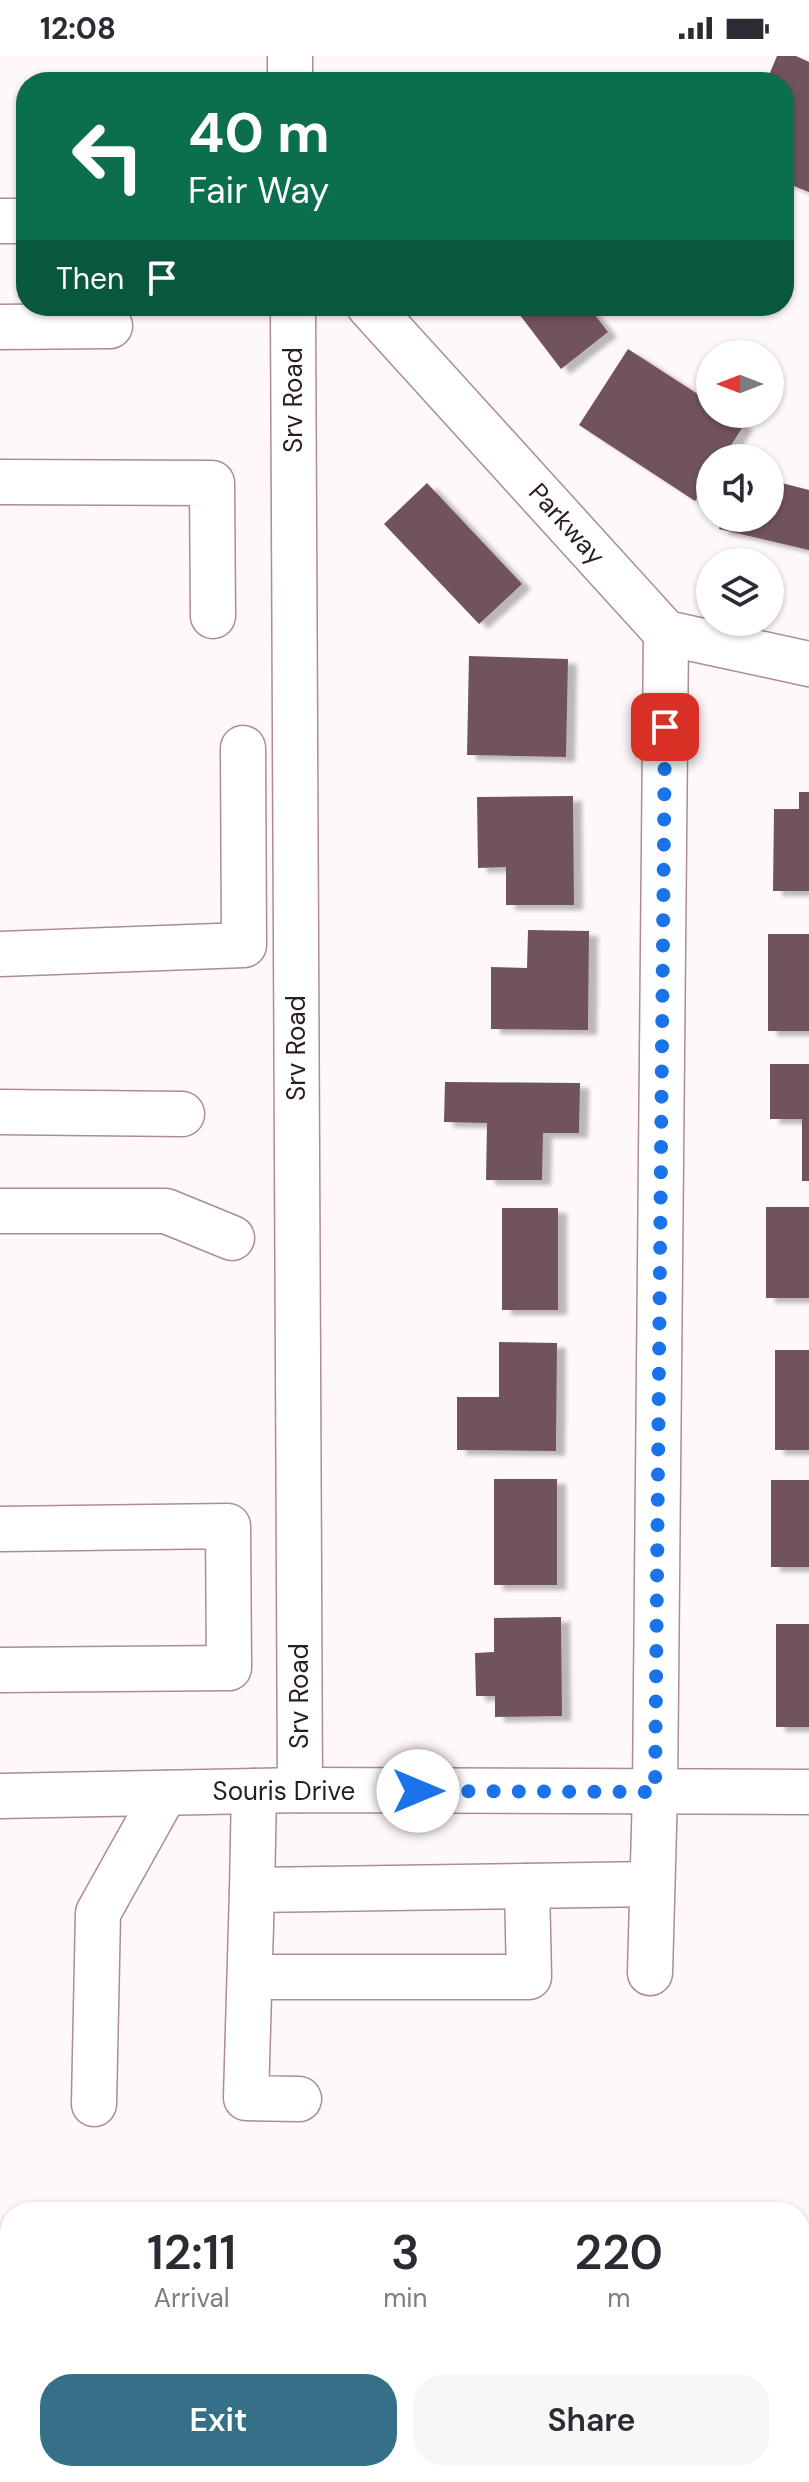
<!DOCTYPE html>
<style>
body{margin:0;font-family:"DM Sans",sans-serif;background:#f7f7f7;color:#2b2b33;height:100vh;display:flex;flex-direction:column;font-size:30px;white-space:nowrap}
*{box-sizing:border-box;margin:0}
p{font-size:26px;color:#7c7c81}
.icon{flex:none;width:44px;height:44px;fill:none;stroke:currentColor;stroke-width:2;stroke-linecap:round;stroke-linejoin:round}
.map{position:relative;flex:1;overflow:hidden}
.details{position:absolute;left:0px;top:2146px;width:810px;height:280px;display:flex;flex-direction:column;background:#fff;border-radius:32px 32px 0 0;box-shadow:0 2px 6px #0004}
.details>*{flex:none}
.banner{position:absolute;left:16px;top:16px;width:778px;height:244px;border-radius:32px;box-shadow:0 2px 6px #0004;background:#0b6e4f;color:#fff;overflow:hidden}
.needle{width:52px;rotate:270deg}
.fabs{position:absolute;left:696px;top:284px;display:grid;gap:16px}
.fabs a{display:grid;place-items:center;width:88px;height:88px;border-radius:50%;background:#fff;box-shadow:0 2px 6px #0004;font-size:40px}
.pin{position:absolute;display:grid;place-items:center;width:68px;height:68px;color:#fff;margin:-34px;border-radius:16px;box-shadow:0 4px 12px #0006}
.me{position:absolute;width:88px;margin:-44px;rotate:90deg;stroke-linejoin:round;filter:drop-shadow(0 0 6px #0008)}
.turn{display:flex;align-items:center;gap:28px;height:168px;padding:0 40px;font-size:36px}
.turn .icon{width:104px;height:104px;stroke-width:2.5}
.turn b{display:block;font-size:56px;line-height:68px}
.then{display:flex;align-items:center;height:76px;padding:0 40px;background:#0003;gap:16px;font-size:30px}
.eta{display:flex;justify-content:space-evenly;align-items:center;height:136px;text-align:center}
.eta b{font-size:48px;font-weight:600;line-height:56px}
.action{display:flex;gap:16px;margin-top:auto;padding:16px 40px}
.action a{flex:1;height:92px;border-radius:32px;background:#356f88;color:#fff;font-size:32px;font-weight:600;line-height:92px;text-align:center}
.action a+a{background:#f7f7f7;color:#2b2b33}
.status{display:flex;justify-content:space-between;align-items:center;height:56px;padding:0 40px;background:#fff;direction:ltr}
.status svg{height:22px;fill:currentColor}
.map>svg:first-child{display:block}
</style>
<div class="status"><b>12:08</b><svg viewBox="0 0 49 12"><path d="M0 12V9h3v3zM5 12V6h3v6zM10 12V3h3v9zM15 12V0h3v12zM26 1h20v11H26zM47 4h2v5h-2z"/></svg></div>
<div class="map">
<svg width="809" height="2426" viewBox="0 0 809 2426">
<defs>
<filter id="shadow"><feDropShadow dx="9" dy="5" stdDeviation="2" flood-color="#0004"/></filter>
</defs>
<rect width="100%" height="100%" fill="#fff8fb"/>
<g fill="#6f535e" filter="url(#shadow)">
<path d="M777,0h19l13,6v130l-25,-10v-100h-18z"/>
<path d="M513,250h75l20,26 -47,37z"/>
<path d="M628,293l82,53v12h18l16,11 -21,33h-13v20l-15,23 -116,-76z"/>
<path d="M770,424l39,10v60l-90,-21 3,-11h48z"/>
<path d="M427,427l95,101 -43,40 -95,-100z"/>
<path d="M469,600l99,3 -2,98 -99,-2z"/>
<path d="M799,736h10v99h-36l1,-82h25z"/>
<path d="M573,740l1,109h-68v-38l-28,1 -1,-71z"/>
<path d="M528,874l61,1 -1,99 -97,-1v-62l36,1z"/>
<rect x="768" y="878" width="41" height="97"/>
<path d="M770,1008h39v117h-7v-62h-32z"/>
<path d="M445,1026l135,1 -1,50h-36l-1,47h-56l1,-57 -43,-1z"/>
<rect x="766" y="1151" width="43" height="91"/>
<rect x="502" y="1152" width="56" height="102"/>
<path d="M499,1286l58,1 -1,108 -99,-1v-53h42z"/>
<rect x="775" y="1294" width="34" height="100"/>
<rect x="494" y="1423" width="63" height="106"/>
<rect x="771" y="1424" width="38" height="87"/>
<path d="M561,1561l1,99 -67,1v-21h-19l-1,-43 19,-1v-34z"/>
<rect x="776" y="1568" width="33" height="103"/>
</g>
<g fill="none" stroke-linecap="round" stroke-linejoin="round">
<g stroke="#ab8c97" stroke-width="47">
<g id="minor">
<path d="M290,0v26"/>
<path d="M0,165h26"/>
<path d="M293,250l7,1484"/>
<path d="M369,250l297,327 143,31"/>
<path d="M0,271l110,-1"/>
<path d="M0,426l212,1 1,133"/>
<path d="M0,898l244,-9 -1,-197"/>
<path d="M0,1056l182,2"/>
<path d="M0,1155h166l66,27"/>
<path d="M0,1473l228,-3 1,142 -229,2"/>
<path d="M0,1740l300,-6 509,2"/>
<path d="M252,1834l2,-99"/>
<path d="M650,1917l5,-181 11,-1159"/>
<path d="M250,1921h279l-2,-91"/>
<path d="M299,2043l-53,-1 6,-208 400,-6"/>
<path d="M94,2048l4,-191 67,-120"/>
<path d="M0,2222l10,-1"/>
<path d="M266,2426l62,-10"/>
</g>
</g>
<use href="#minor" stroke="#fff" stroke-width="44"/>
</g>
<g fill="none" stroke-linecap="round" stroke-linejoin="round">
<path stroke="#1a73e8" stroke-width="14" stroke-dasharray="0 25.2" d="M418,1735l237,1 10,-1065"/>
</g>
<g text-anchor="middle" stroke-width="8" stroke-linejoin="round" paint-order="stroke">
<g font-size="26" fill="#2a1e23" stroke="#fff">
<text transform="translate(293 344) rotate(-90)" y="9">Srv Road</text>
<text transform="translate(567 468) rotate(48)" y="9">Parkway</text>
<text transform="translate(296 992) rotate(-90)" y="9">Srv Road</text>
<text transform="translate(299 1640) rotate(-90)" y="9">Srv Road</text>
<text x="284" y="1744">Souris Drive</text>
</g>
</g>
</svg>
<div class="fabs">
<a><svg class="needle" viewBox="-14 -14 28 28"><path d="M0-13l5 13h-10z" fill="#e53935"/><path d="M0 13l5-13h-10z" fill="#7c7c81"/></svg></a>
<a><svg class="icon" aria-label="sound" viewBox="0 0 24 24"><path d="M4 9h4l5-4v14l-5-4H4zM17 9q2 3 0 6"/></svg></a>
<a><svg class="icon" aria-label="layers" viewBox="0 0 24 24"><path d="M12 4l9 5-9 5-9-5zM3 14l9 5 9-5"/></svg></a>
</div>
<div class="pin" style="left:665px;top:671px;background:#d93025"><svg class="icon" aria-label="arrive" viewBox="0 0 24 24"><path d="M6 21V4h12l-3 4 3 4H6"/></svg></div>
<svg class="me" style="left:418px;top:1735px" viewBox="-20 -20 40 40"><circle r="19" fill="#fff"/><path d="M0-13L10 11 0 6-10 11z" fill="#1a73e8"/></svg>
<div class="banner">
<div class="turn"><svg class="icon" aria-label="left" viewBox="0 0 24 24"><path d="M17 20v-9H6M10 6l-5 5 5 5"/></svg><div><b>40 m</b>Fair Way</div></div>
<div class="then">Then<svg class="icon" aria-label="arrive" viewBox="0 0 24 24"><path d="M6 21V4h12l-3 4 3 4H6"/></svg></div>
</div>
<section class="details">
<div class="eta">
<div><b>12:11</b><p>Arrival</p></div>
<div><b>3</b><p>min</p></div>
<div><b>220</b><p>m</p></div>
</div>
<div class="action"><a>Exit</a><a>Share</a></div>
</section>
</div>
